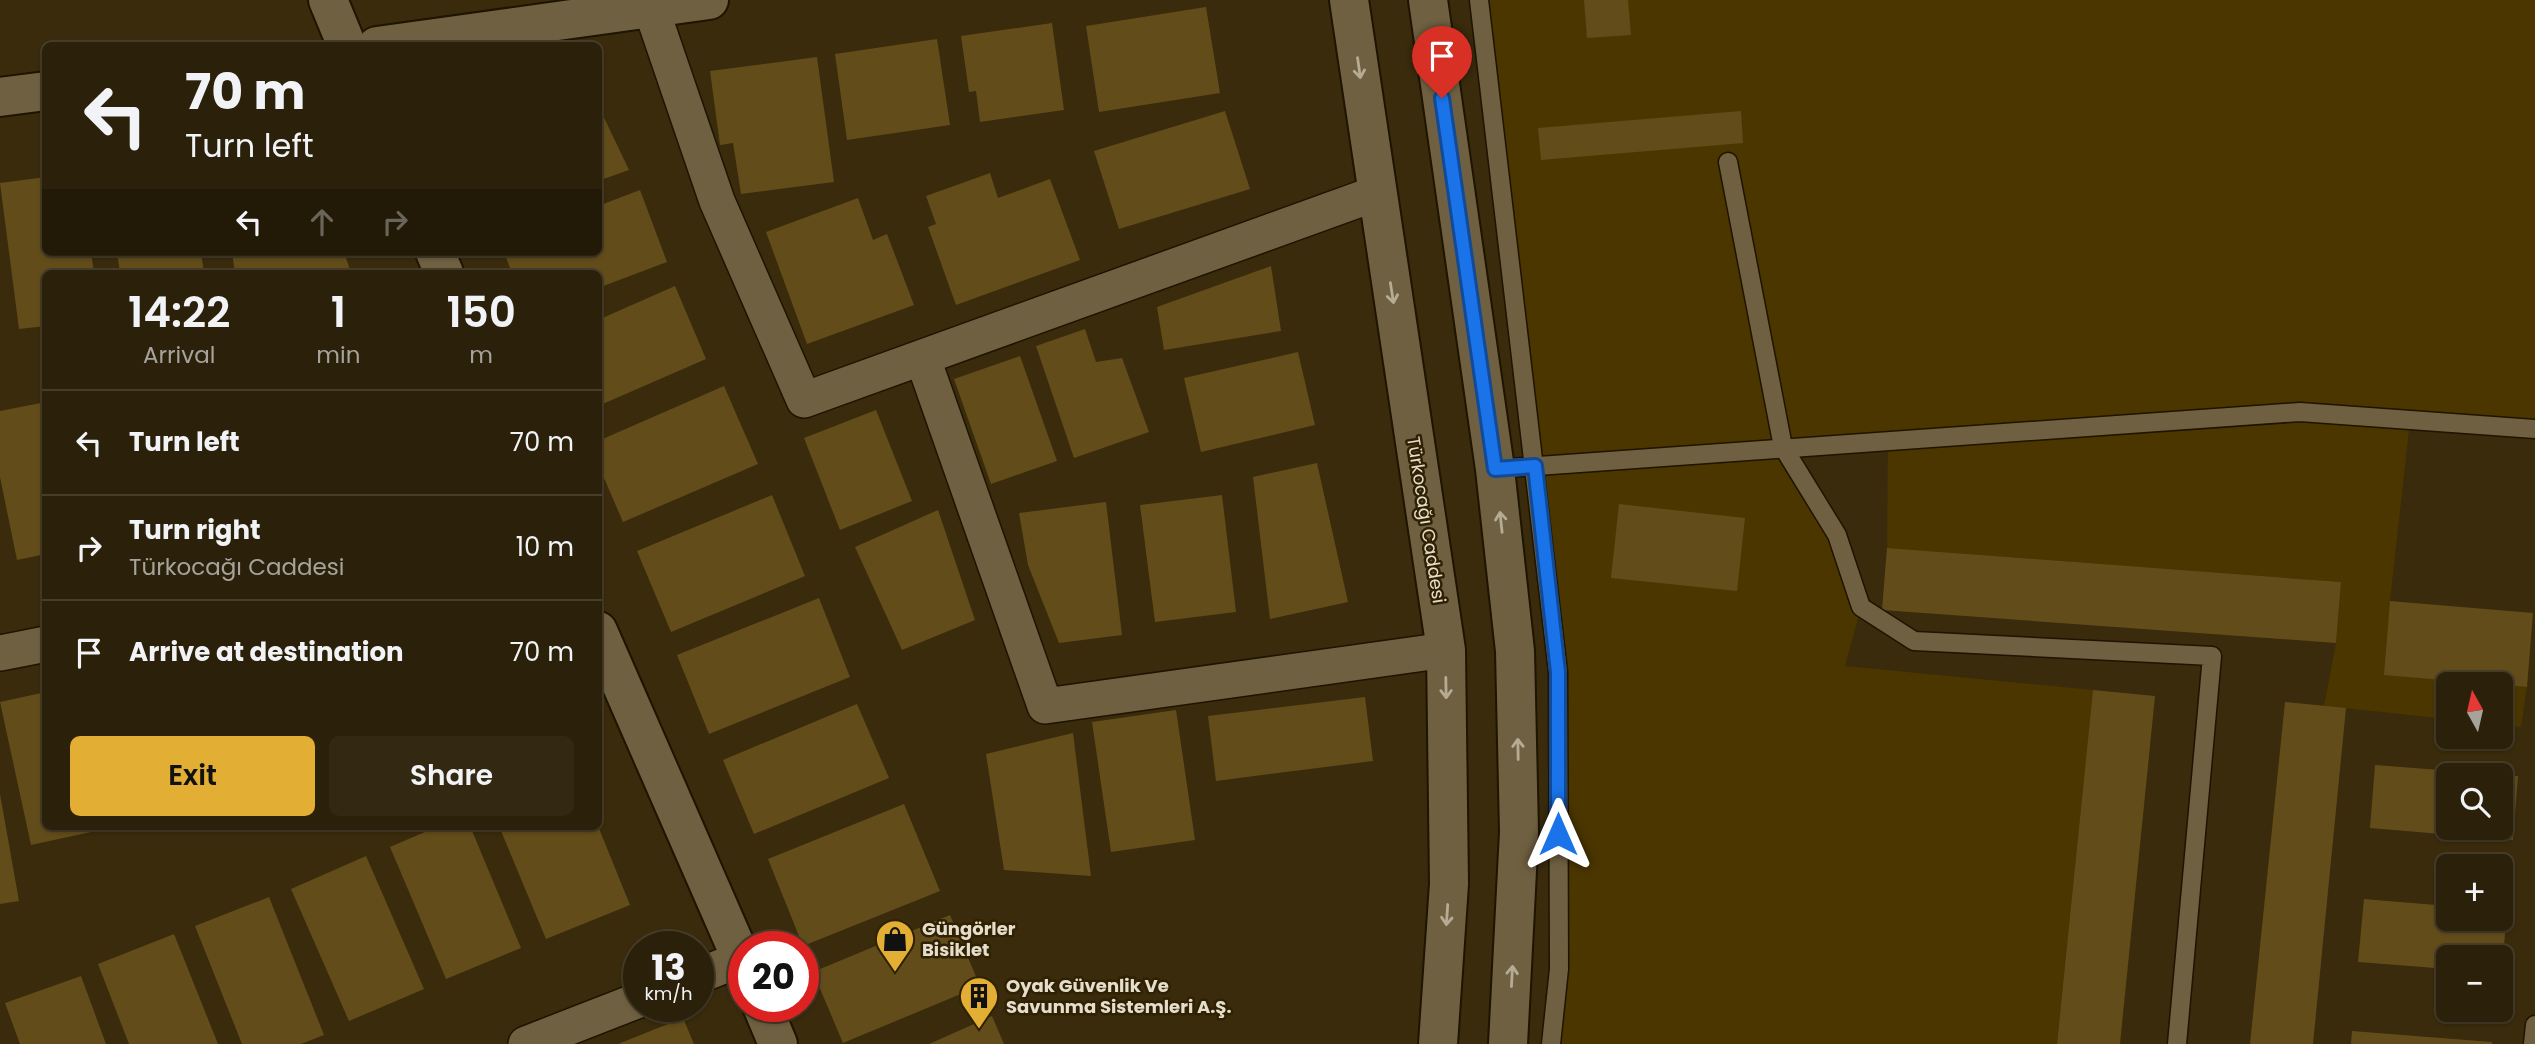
<!DOCTYPE html>
<meta charset="utf-8">
<style>
body{margin:0;font-family:Poppins,sans-serif;background:#332812;color:#f1f3f6;height:100vh;display:flex;flex-direction:column;font-size:26px;white-space:nowrap}
*{box-sizing:border-box;margin:0}
p{font-size:23px;color:#a6a39c}
.icon{flex:none;width:38px;height:38px;fill:none;stroke:currentColor;stroke-width:2;stroke-linecap:round;stroke-linejoin:round}
.map{position:relative;flex:1;overflow:hidden}
.drawer{position:absolute;left:42px;top:270px;width:560px;height:560px;display:flex;flex-direction:column;background:#2b2009;border-radius:10px;box-shadow:0 2px 5px #0004,0 0 0 2px #473e2a}
.drawer>*{flex:none}
.guide{position:absolute;left:42px;top:42px;width:560px;height:214px;border-radius:10px;box-shadow:0 2px 5px #0004,0 0 0 2px #473e2a;background:#2b2009;color:#f1f3f6;overflow:hidden}
.needle{width:46px;rotate:352deg}
.tools{position:absolute;left:2436px;top:672px;display:grid;gap:14px}
.tools a{display:grid;place-items:center;width:77px;height:77px;border-radius:10px;background:#2b2009;box-shadow:0 2px 5px #0004,0 0 0 2px #473e2a;font-size:35px}
.speed{position:absolute;left:623px;top:931px;display:flex;gap:14px;font-size:35px;font-weight:700;text-align:center}
.speed>*{display:grid;place-content:center;width:91px;height:91px;border-radius:50%;background:#2b2009;box-shadow:0 2px 5px #0004,0 0 0 2px #473e2a;line-height:1}
.speed small{font-size:18px;font-weight:400}
.speed .limit{border:10px solid #d22;background:#fff;color:#111}
.pin{position:absolute;display:grid;place-items:center;width:60px;height:60px;color:#fff;margin:-72px -30px;border-radius:50% 50% 50% 0;rotate:-45deg;box-shadow:0 0 7px #0007}
.pin .icon{rotate:45deg}
.me{position:absolute;width:77px;margin:-38px;rotate:0deg;stroke-linejoin:round;filter:drop-shadow(0 0 5px #0008)}
.turn{display:flex;align-items:center;gap:24px;height:147px;padding:0 28px;font-size:32px}
.turn .icon{width:91px;height:91px;stroke-width:2.5}
.turn b{display:block;font-size:49px;line-height:60px}
.lanes{display:flex;align-items:center;height:66px;padding:0 28px;background:#0003;justify-content:center;gap:35px;direction:ltr}
.lanes .off{opacity:.35}
.eta{display:flex;justify-content:space-evenly;align-items:center;height:119px;text-align:center}
.eta b{font-size:42px;font-weight:600;line-height:49px}
.primary-button{display:flex;gap:14px;margin-top:auto;padding:14px 28px}
.primary-button a{flex:1;height:80px;border-radius:10px;background:#e2af34;color:#111;font-size:28px;font-weight:600;line-height:80px;text-align:center}
.primary-button a+a{background:#332812;color:#f1f3f6}
ul{padding:0;list-style:none}
li{display:flex;align-items:center;gap:21px;height:105px;padding:0 28px;border-top:2px solid #473e2a}
li div{flex:1}
li b{display:block;font-size:26px}
li em{font-style:normal}
.map>svg:first-child{display:block}
</style>
<div class="map">
<svg width="2535" height="1044" viewBox="0 0 2535 1044">
<rect width="100%" height="100%" fill="#392b0c"/>
<g fill="#4b3600">
<path d="M1479,0h1056v429l-125,-8 -20,180 108,83h-50v35l-124,-13 12,-63 5,-61 -454,-34 1,-108 -104,7 53,88 24,72 -16,59 248,24 -36,354h-506l7,-372z"/>
<path d="M2501,684l26,3 -6,40 -20,-2z"/>
</g>
<g fill="#624c1a">
<path d="M1584,0h44l3,35 -44,3z"/>
<path d="M1206,7l14,86 -121,19 -13,-86z"/>
<path d="M1052,23l12,87 -84,12 -4,-31 -7,1 -8,-56z"/>
<path d="M937,39l13,86 -103,15 -12,-86z"/>
<path d="M817,57l17,125 -93,12 -8,-51 -13,2 -10,-74z"/>
<path d="M598,105l31,65 -31,11z"/>
<path d="M1225,111l25,78 -131,40 -25,-78z"/>
<path d="M1741,111l2,32 -202,17 -3,-32z"/>
<path d="M990,173l8,25 52,-19 30,81 -124,45 -28,-78 8,-3 -10,-28z"/>
<path d="M46,177v75h45l3,21h-48v53l-27,3 -19,-146z"/>
<path d="M640,190l27,72 -69,26v-15h-86l-8,-21h94v-46z"/>
<path d="M858,198l15,42 14,-6 27,71 -107,39 -41,-112z"/>
<path d="M117,252h84l3,21h-84z"/>
<path d="M232,252h112l7,21h-116z"/>
<path d="M1271,266l10,65 -117,19 -7,-43z"/>
<path d="M675,286l31,73 -108,47v-86z"/>
<path d="M1085,329l11,33 26,-4 27,74 -75,26 -38,-112z"/>
<path d="M1298,352l17,73 -114,27 -17,-74z"/>
<path d="M1020,356l37,105 -66,23 -37,-105z"/>
<path d="M724,386l34,78 -135,58 -25,-58v-23z"/>
<path d="M46,402v152l-29,6 -17,-83v-66z"/>
<path d="M876,410l36,91 -72,29 -36,-92z"/>
<path d="M1317,463l31,139 -78,17 -17,-142z"/>
<path d="M772,495l33,81 -134,56 -34,-81z"/>
<path d="M1222,495l14,117 -81,10 -15,-117z"/>
<path d="M1106,502l16,133 -63,8 -31,-78 -9,-52z"/>
<path d="M1619,504l126,14 -8,73 -126,-13z"/>
<path d="M938,510l37,110 -73,30 -47,-103z"/>
<path d="M1887,548l454,34 -5,61 -454,-33z"/>
<path d="M819,598l31,79 -141,57 -32,-79z"/>
<path d="M2390,601l143,12 -6,74 -143,-12z"/>
<path d="M2093,690l62,6 -35,348h-63z"/>
<path d="M46,692v134l68,1 -83,18 -31,-143z"/>
<path d="M1365,697l8,64 -157,20 -8,-65z"/>
<path d="M2285,702l61,6 -33,336h-63z"/>
<path d="M857,704l32,74 -135,56 -31,-74z"/>
<path d="M1176,710l19,130 -84,12 -19,-130z"/>
<path d="M1073,733l18,143 -87,-6 -18,-116z"/>
<path d="M2375,765l104,8 -31,2v53h53v-53l17,1 -5,64 -143,-12z"/>
<path d="M0,794l19,107 -19,3z"/>
<path d="M904,804l36,87 -137,55 -35,-87z"/>
<path d="M439,826h31l51,122 -75,31 -56,-132z"/>
<path d="M499,826h99l32,79 -84,34z"/>
<path d="M366,856l58,133 -75,32 -58,-132z"/>
<path d="M269,897l55,138 -23,9h-59l-47,-118z"/>
<path d="M2364,899l84,7v13h53v-9l6,1 -4,46h-55v12l-90,-7z"/>
<path d="M950,915l30,71 -137,57 -30,-71z"/>
<path d="M174,934l44,110h-89l-31,-80z"/>
<path d="M81,976l25,68h-86l-15,-41z"/>
<path d="M992,1016l12,28h-75z"/>
<path d="M683,1018l11,26h-76z"/>
<path d="M2352,1031l140,11v2h-141z"/>
</g>
<g fill="none" stroke-linecap="round" stroke-linejoin="round">
<g stroke="#1e1400" stroke-width="21">
<g id="service">
<path d="M1479,0l79,672 1,297 -8,75"/>
<path d="M1728,162l55,285 54,88 24,72 53,34 298,15 -35,388"/>
<path d="M1495,469l805,-57 235,17"/>
<path d="M2533,1044l2,-19"/>
</g>
</g>
<g stroke="#1e1400" stroke-width="38">
<g id="minor">
<path d="M651,8l66,193 87,199 573,-207"/>
<path d="M923,359l122,347 401,-56"/>
<path d="M0,653l46,-9"/>
<path d="M698,976l43,-17"/>
<path d="M526,1044l113,-44"/>
</g>
</g>
<g stroke="#1e1400" stroke-width="42">
<g id="tertiary">
<path d="M328,0l19,46"/>
<path d="M377,46l332,-46"/>
<path d="M0,97l46,-6"/>
<path d="M435,252l9,21"/>
<path d="M598,631l146,334"/>
<path d="M762,1006l16,38"/>
</g>
</g>
<g stroke="#1e1400" stroke-width="42">
<g id="secondary">
<path d="M1349,0l97,650 3,234 -11,160"/>
<path d="M1428,0l67,469 20,182 4,181 -11,212"/>
</g>
</g>
<use href="#service" stroke="#6f6041" stroke-width="18"/>
<use href="#minor" stroke="#6f6041" stroke-width="35"/>
<use href="#tertiary" stroke="#6f6041" stroke-width="38"/>
<use href="#secondary" stroke="#6f6041" stroke-width="38"/>
</g>
<defs><path id="oneway-shaft" d="M-6 0H5M1.5-3L5.5 0L1.5 3" fill="none" stroke-width="1.6" stroke-linecap="round" stroke-linejoin="round" transform="scale(1.75)"/></defs>
<g stroke="#b6ac94">
<use href="#oneway-shaft" transform="translate(1359 68) rotate(82)"/>
<use href="#oneway-shaft" transform="translate(1392 293) rotate(81)"/>
<use href="#oneway-shaft" transform="translate(1501 522) rotate(-96)"/>
<use href="#oneway-shaft" transform="translate(1446 688) rotate(89)"/>
<use href="#oneway-shaft" transform="translate(1518 749) rotate(-91)"/>
<use href="#oneway-shaft" transform="translate(1447 915) rotate(94)"/>
<use href="#oneway-shaft" transform="translate(1512 976) rotate(-87)"/>
</g>
<g fill="none" stroke-linecap="round" stroke-linejoin="round">
<g stroke="#114b97" stroke-width="18">
<path id="route" d="M1442,98l53,371 40,-3 23,206v162"/>
</g>
<use href="#route" stroke="#1a73e8" stroke-width="12"/>
</g>
<defs>
<g id="shop-pin" transform="scale(2.0125)"><path d="M0 17L-7.5 6A9.5 9.5 0 1 1 7.5 6Z" fill="#e2af34" stroke="#2f2102"/><path d="M-5-2.5h2.3a2.7 3.5 0 0 1 5.4 0H5L5.5 6h-11ZM-1.5-2.5h3a1.5 2.3 0 0 0-3 0Z" fill="#111"/></g>
<g id="building-pin" transform="scale(2.0125)"><path d="M0 17L-7.5 6A9.5 9.5 0 1 1 7.5 6Z" fill="#e2af34" stroke="#2f2102"/><path d="M-4-6H4V6H1V3H-1V6H-4ZM-2.5-4.3h1.7v1.8h-1.7ZM.8-4.3h1.7v1.8H.8ZM-2.5-1h1.7V.8h-1.7ZM.8-1h1.7V.8H.8Z" fill="#111"/></g>
</defs>
<g fill-rule="evenodd">
<use href="#shop-pin" x="895" y="939"/>
<use href="#building-pin" x="979" y="996"/>
</g>
<g text-anchor="middle" stroke-width="5" stroke-linejoin="round" paint-order="stroke">
<g font-size="18" fill="#e6decc" stroke="#2f2102">
<text transform="translate(1426 520) rotate(81)" y="6">Türkocağı Caddesi</text>
</g>
<g font-size="18" font-weight="bold" fill="#e6decc" stroke="#2f2102" text-anchor="start">
<text x="922" y="935">Güngörler<tspan x="922" dy="21">Bisiklet</tspan></text>
<text x="1006" y="992">Oyak Güvenlik Ve<tspan x="1006" dy="21">Savunma Sistemleri A.Ş.</tspan></text>
</g>
</g>
</svg>
<div class="tools">
<a><svg class="needle" viewBox="-14 -14 28 28"><path d="M0-13l5 13h-10z" fill="#e53935"/><path d="M0 13l5-13h-10z" fill="#a6a39c"/></svg></a>
<a><svg class="icon" aria-label="search" viewBox="0 0 24 24"><circle cx="10" cy="10" r="6"/><path d="M15 15l6 6"/></svg></a>
<a>+</a>
<a>−</a>
</div>
<div class="speed"><div>13<small>km/h</small></div><div class="limit">20</div></div>
<div class="pin" style="left:1442px;top:98px;background:#d93025"><svg class="icon" aria-label="arrive" viewBox="0 0 24 24"><path d="M6 21V4h12l-3 4 3 4H6"/></svg></div>
<svg class="me" style="left:1558px;top:834px" viewBox="-20 -20 40 40"><path d="M0-17L14 15 0 8-14 15z" fill="#1a73e8" stroke="#fff" stroke-width="4"/></svg>
<div class="guide">
<div class="turn"><svg class="icon" aria-label="left" viewBox="0 0 24 24"><path d="M17 20v-9H6M10 6l-5 5 5 5"/></svg><div><b>70 m</b>Turn left</div></div>
<div class="lanes"><svg class="icon" aria-label="left" viewBox="0 0 24 24"><path d="M17 20v-9H6M10 6l-5 5 5 5"/></svg><svg class="icon off" aria-label="ahead" viewBox="0 0 24 24"><path d="M12 20V5M6 11l6-6 6 6"/></svg><svg class="icon off" aria-label="right" viewBox="0 0 24 24"><path d="M7 20v-9h11M14 6l5 5-5 5"/></svg></div>
</div>
<section class="drawer">
<div class="eta">
<div><b>14:22</b><p>Arrival</p></div>
<div><b>1</b><p>min</p></div>
<div><b>150</b><p>m</p></div>
</div>
<ul>
<li><svg class="icon" aria-label="left" viewBox="0 0 24 24"><path d="M17 20v-9H6M10 6l-5 5 5 5"/></svg><div><b>Turn left</b></div><em>70 m</em></li>
<li><svg class="icon" aria-label="right" viewBox="0 0 24 24"><path d="M7 20v-9h11M14 6l5 5-5 5"/></svg><div><b>Turn right</b><p>Türkocağı Caddesi</p></div><em>10 m</em></li>
<li><svg class="icon" aria-label="arrive" viewBox="0 0 24 24"><path d="M6 21V4h12l-3 4 3 4H6"/></svg><div><b>Arrive at destination</b></div><em>70 m</em></li>
</ul>
<div class="primary-button"><a>Exit</a><a>Share</a></div>
</section>
</div>
